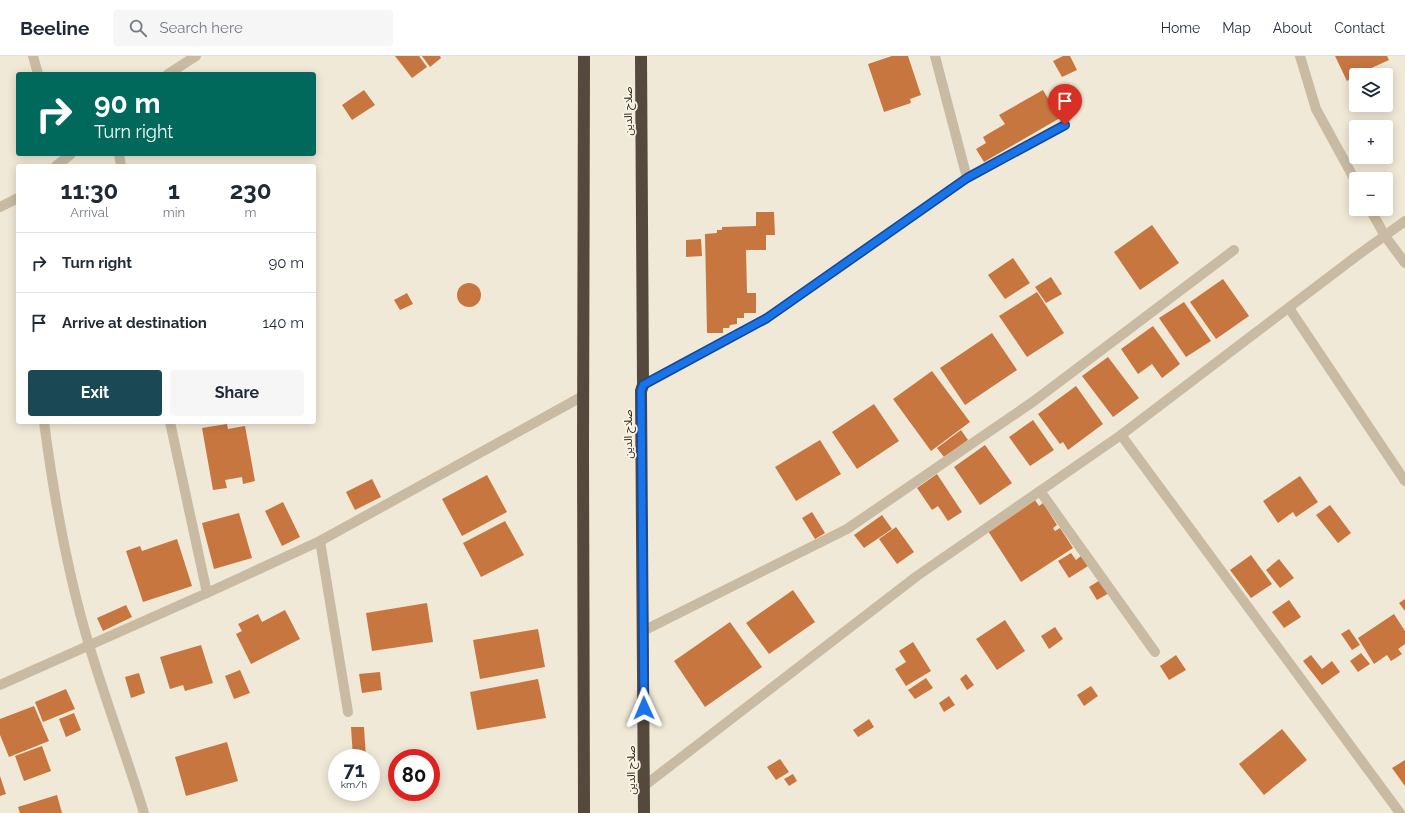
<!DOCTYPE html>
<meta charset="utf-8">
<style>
body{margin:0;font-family:Raleway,"Noto Sans Arabic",sans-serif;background:#f6f6f7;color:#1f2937;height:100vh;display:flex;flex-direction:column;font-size:15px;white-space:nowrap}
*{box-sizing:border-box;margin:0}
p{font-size:13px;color:#747a83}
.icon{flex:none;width:22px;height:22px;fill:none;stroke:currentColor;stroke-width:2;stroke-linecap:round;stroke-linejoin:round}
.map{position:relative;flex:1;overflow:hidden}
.side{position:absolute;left:16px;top:108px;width:300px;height:260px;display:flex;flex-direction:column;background:#fff;border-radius:4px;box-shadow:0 2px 10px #0003}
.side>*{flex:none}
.top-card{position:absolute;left:16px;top:16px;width:300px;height:84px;border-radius:4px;box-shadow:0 2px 10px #0003;background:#00695c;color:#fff;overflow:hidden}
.buttons{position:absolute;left:1349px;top:12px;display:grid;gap:8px}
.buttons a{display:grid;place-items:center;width:44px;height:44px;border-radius:4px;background:#fff;box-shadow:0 2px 10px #0003;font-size:20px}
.speed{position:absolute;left:328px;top:693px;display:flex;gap:8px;font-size:20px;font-weight:700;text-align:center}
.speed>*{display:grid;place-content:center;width:52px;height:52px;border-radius:50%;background:#fff;box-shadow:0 2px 10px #0003;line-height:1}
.speed small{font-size:10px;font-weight:400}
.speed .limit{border:6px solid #d22;background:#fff;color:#111}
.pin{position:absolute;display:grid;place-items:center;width:34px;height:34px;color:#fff;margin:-41px -17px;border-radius:50% 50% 50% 0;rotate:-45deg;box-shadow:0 0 4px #0007}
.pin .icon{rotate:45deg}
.me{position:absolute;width:44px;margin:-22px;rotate:359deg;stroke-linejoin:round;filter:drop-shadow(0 0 3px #0008)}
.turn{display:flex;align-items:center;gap:14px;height:84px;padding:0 12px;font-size:18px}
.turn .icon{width:52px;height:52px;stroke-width:2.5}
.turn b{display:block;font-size:28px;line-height:34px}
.eta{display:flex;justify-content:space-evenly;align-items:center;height:68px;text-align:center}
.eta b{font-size:24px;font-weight:700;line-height:28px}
.cta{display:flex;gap:8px;margin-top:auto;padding:8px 12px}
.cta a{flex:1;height:46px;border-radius:4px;background:#1b4855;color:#fff;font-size:16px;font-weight:700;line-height:46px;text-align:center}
.cta a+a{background:#f6f6f7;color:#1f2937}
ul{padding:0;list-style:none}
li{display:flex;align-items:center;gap:12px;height:60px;padding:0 12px;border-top:1px solid #e0e1e3}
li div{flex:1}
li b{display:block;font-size:15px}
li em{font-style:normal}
header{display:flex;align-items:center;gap:24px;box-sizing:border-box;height:56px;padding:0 20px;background:#fff;border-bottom:1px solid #e0e1e3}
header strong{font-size:19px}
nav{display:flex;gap:22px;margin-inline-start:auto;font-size:14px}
.search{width:280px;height:36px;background:#f6f6f7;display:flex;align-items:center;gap:10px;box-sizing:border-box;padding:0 14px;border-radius:4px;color:#747a83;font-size:15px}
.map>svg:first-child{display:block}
</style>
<header>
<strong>Beeline</strong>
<div class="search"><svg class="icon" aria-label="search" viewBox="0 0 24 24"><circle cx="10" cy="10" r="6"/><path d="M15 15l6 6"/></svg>Search here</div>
<nav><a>Home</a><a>Map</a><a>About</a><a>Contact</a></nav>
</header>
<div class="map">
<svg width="1405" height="757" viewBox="0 0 1405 757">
<rect width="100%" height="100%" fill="#f1e9d7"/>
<g fill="#c7763f">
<path d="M395,0h24l8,11 -15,11z"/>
<path d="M422,0h18l1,2 -11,9z"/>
<path d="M892,0h16l13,39 -11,4 1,4 -27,9 -16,-48z"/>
<path d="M1063,0h7l7,14 -15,7 -9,-16z"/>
<path d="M1335,0h52l2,4 -33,15 -9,6z"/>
<path d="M364,34l11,15 -23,15 -10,-15z"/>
<path d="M1043,34l17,28 -76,44 -8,-13 10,-6 -3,-6 22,-13 -6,-9z"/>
<path d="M756,156h18l1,23h-9v15h-20l1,43h9v20h-12v5h-7v6l-7,1 -1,3h-6v5h-16l-2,-99 12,-1v-3h5v-3l34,-1z"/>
<path d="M1152,169l27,38 -39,27 -26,-38z"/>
<path d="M701,183l1,17 -16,1v-17z"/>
<path d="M1013,202l17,25 -25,16 -17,-24z"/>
<path d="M1051,221l11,17 -16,9 -11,-16z"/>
<path d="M1223,223l26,37 -33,23 -26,-37z"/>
<circle cx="469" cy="239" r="12"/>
<path d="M1037,236l27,41 -37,24 -28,-41z"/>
<path d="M407,237l6,11 -13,6 -6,-10z"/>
<path d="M1184,246l27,39 -25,16 -27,-39z"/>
<path d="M1153,270l27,38 -18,14 -10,-14 -14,10 -17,-25z"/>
<path d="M992,277l25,37 -52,35 -25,-37z"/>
<path d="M1108,301l31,41 -26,19 -31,-41z"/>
<path d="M932,315l38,51 -39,29 -38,-52z"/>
<path d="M1076,330l27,38 -35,26 -5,-8 -3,2 -22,-30z"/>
<path d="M874,348l25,37 -42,28 -25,-37z"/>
<path d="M1033,364l21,30 -24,16 -21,-29z"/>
<path d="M227,368l1,5 17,-3 10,55 -12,3 -1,-7 -17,3 2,8 -14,2 -11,-62z"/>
<path d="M961,374l7,10 -24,17 -7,-9z"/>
<path d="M820,384l21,34 -45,27 -21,-34z"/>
<path d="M985,389l27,38 -32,22 -26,-38z"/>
<path d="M937,418l25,38 -14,9 -10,-15 -6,4 -15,-22z"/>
<path d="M487,419l20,37 -45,24 -20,-37z"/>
<path d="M1300,420l18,26 -22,15 -3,-5 -15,11 -15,-22z"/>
<path d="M372,423l9,18 -26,13 -9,-18z"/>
<path d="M1035,444l4,6 4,-3 14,22 -4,3 2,3 5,-3 13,20 -52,34 -33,-51z"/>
<path d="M283,446l17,35 -18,9 -17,-35z"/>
<path d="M1330,449l21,28 -13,10 -22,-28z"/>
<path d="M812,456l13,21 -10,6 -13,-21z"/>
<path d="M239,457l13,45 -38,11 -12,-46z"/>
<path d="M882,459l10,14 -28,19 -10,-13z"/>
<path d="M505,465l19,34 -43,22 -18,-34z"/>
<path d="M896,471l18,25 -17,12 -18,-25z"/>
<path d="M177,483l15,47 -49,16 -17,-51 14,-5 2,5z"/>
<path d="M1071,497l5,7 5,-4 7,10 -19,12 -11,-17z"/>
<path d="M1251,499l21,29 -21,14 -21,-28z"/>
<path d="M1279,503l15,19 -14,10 -14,-18z"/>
<path d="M1100,524l9,13 -12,7 -8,-13z"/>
<path d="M793,534l22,32 -46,32 -23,-31z"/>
<path d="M1405,543v12l-6,-8z"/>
<path d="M1289,544l12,17 -17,11 -12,-16z"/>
<path d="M427,547l6,39 -61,9 -6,-38z"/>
<path d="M126,549l6,12 -29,14 -6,-13z"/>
<path d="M285,554l15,29 -49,25 -15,-30 6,-3 -4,-7 20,-10 4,8z"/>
<path d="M1394,558l11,17v13l-7,5 4,5 -11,7 -4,-6 -13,9 -16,-26z"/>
<path d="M1005,564l20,31 -28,19 -21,-31z"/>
<path d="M730,566l32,45 -57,40 -31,-46z"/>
<path d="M1055,571l8,12 -14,10 -8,-13z"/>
<path d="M538,573l7,38 -65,12 -7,-39z"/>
<path d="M1349,573l11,16 -8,5 -11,-16z"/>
<path d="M913,586l18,29 -25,15 -11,-17 11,-7 -7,-11z"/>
<path d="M201,589l12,38 -28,8 -2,-6 -13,4 -10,-32z"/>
<path d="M1361,597l9,11 -12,8 -8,-11z"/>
<path d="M1176,599l10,15 -17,10 -9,-14z"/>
<path d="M1311,599l11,14 10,-8 8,11 -18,13 -19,-24z"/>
<path d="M240,614l10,23 -16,6 -9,-23z"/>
<path d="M380,616l2,18 -20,3 -3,-19z"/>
<path d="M139,617l6,20 -14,5 -6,-21z"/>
<path d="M966,618l8,11 -7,5 -7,-11z"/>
<path d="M926,622l7,10 -18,11 -7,-9z"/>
<path d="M538,623l8,39 -69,12 -7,-38z"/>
<path d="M1091,630l7,10 -14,10 -7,-11z"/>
<path d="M66,633l9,20 -32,13 -8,-20z"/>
<path d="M949,640l6,9 -11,7 -5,-9z"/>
<path d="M34,650l15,35 -40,16 -9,-22v-16z"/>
<path d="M74,657l7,17 -15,7 -7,-18z"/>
<path d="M869,663l5,8 -16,10 -5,-7z"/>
<path d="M351,671h13l2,31h-13z"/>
<path d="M1282,673l25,31 -43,35 -25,-31z"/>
<path d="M227,686l11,39 -52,15 -11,-39z"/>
<path d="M42,690l9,25 -27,10 -9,-25z"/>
<path d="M780,703l9,13 -13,8 -9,-13z"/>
<path d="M1405,704v26l-13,-18z"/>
<path d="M793,718l4,7 -8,5 -5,-7z"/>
<path d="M0,720l6,18 -6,2z"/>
<path d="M57,739l5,18h-42l-2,-6z"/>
</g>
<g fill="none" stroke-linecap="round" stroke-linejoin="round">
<g stroke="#c9bba3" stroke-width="10">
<path d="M33,0l5,18"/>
<path d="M935,0l32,122"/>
<path d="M1300,0l16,53 40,73"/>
<path d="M168,18l28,-18"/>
<path d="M119,98l2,12"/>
<path d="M56,110l15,-12"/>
<path d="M0,151l18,-9"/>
<path d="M1370,153l15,27 20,27"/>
<path d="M1289,252l116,173"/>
<path d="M643,329l124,-67 200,-140 98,-53"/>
<path d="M170,366l37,171"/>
<path d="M1121,379l279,378"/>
<path d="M1040,435l115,161"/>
<path d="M320,485l28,171"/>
<path d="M643,575l204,-102 187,-128 200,-151"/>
<path d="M0,629l207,-92 113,-52 263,-145"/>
<path d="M644,730l273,-210 204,-141 237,-180 47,-34"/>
</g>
<path stroke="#c9bba3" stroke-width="10" d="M44,366c10,76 23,150 45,223 17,57 38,112 55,168"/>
<g stroke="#55483c" stroke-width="12">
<path d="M584,0l-1,400 1,357"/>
<path d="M641,0l2,329 -2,6 3,422"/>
</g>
</g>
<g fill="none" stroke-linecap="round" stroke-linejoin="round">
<g stroke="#114b97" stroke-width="10">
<path id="route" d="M644,652l-3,-317 2,-6 124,-67 200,-140 98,-53"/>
</g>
<use href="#route" stroke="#1a73e8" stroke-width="7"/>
</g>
<g text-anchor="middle" stroke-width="3.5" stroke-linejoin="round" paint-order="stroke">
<g font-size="11" fill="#342c25" stroke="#f9f3e3">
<text transform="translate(628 55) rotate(-90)" y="4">صلاح الدين</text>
<text transform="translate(628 378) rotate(-90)" y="4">صلاح الدين</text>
<text transform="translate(631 714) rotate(-90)" y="4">صلاح الدين</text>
</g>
</g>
</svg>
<div class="buttons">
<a><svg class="icon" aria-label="layers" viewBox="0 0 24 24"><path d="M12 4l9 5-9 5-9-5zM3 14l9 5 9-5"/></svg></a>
<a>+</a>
<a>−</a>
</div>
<div class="speed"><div>71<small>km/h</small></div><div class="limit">80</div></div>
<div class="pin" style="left:1065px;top:69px;background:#d93025"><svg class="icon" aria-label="arrive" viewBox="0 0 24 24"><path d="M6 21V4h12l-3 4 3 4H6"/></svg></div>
<svg class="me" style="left:644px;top:652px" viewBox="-20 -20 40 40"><path d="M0-17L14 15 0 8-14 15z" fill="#1a73e8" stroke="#fff" stroke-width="4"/></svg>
<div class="top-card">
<div class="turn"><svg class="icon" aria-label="right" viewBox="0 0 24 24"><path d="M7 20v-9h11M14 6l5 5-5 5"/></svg><div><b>90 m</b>Turn right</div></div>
</div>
<section class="side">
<div class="eta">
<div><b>11:30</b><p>Arrival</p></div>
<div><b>1</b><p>min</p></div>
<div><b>230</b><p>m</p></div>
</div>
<ul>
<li><svg class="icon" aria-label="right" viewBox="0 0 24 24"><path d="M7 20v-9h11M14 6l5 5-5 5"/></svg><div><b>Turn right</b></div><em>90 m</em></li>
<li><svg class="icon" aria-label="arrive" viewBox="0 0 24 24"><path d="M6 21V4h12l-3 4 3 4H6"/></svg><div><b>Arrive at destination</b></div><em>140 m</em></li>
</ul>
<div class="cta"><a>Exit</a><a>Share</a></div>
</section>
</div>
